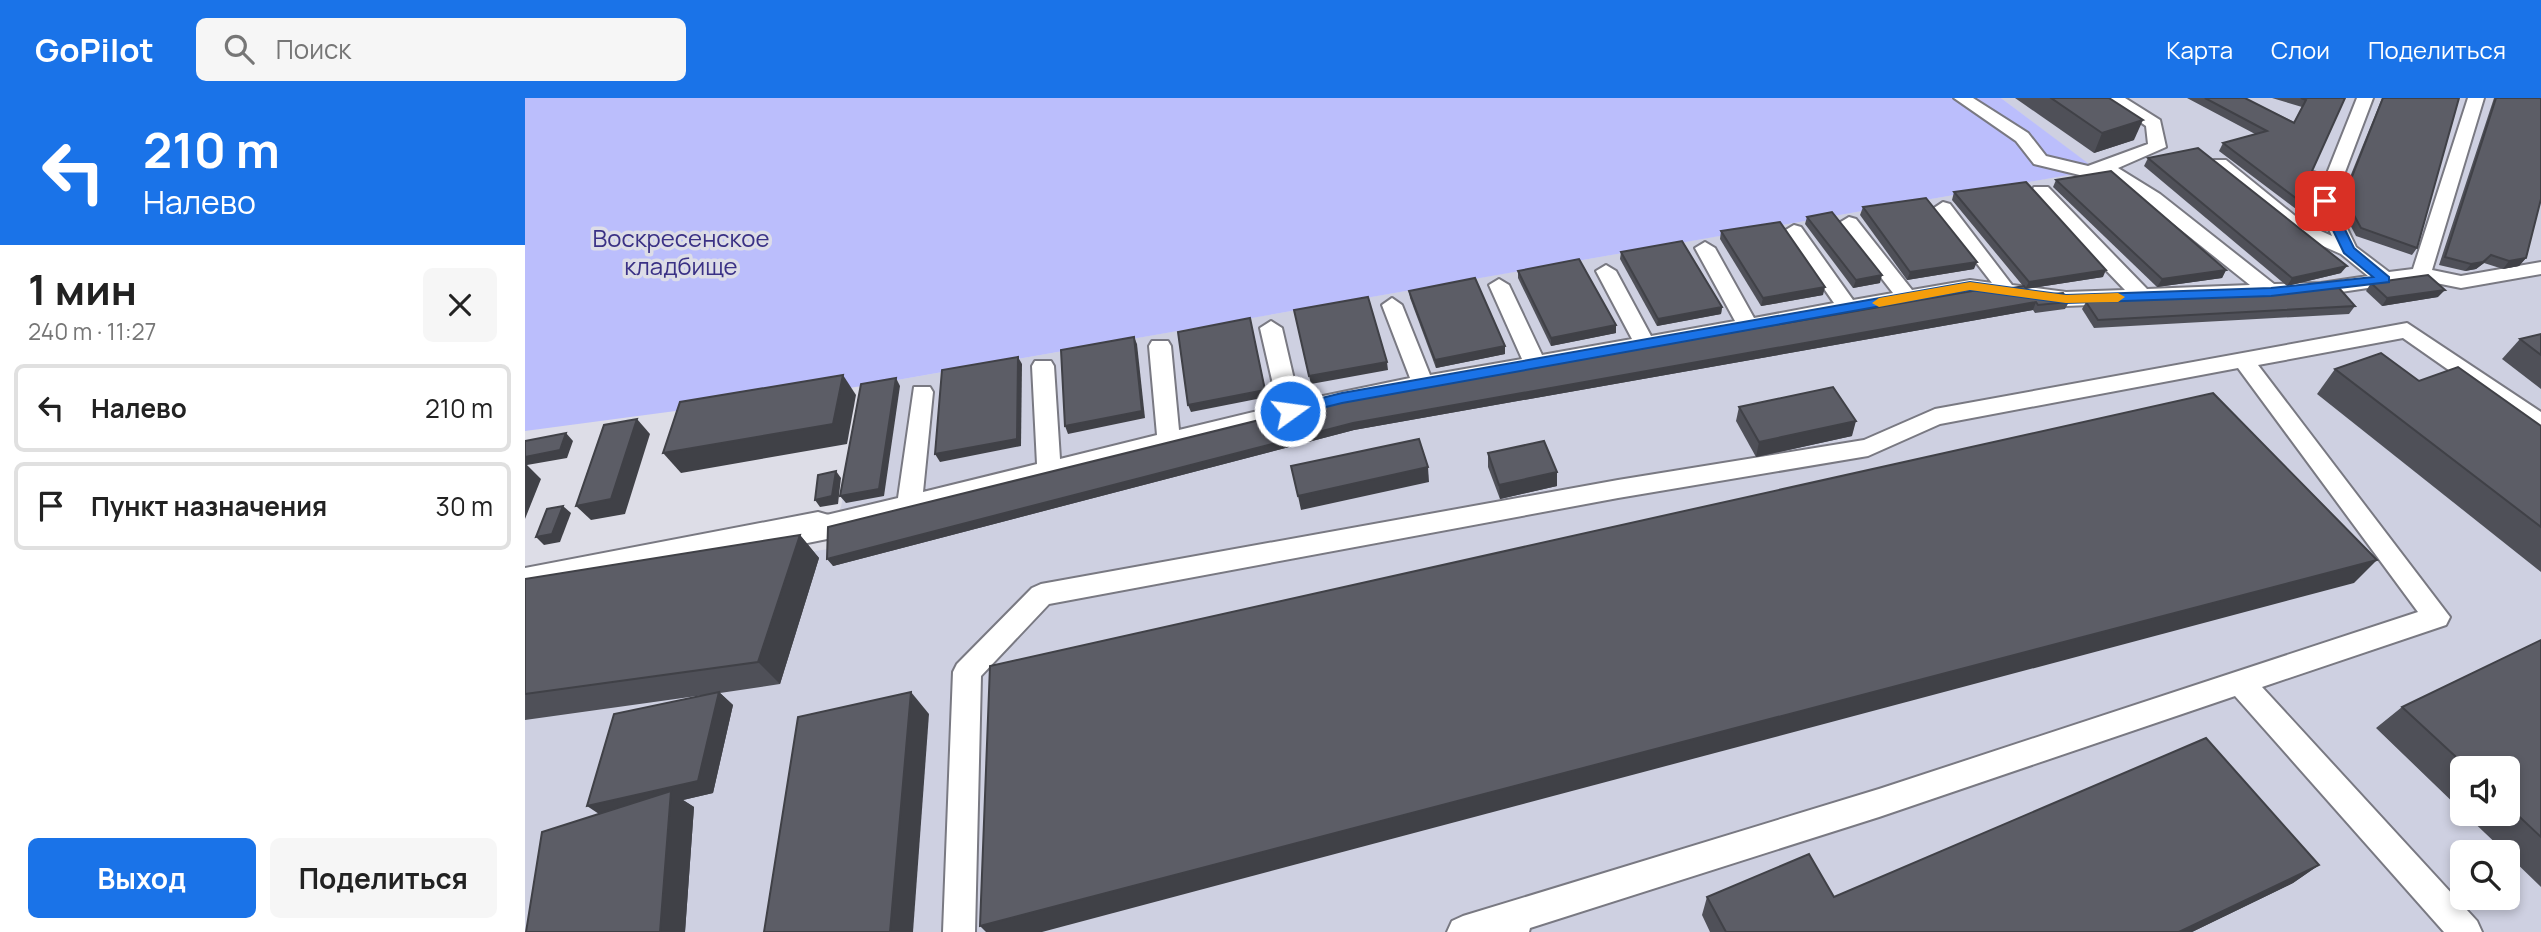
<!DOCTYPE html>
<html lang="ru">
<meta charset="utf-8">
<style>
body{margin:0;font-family:Manrope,sans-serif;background:#f6f6f6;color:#222;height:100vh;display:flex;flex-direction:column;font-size:26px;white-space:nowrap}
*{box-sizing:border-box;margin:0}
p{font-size:23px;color:#767676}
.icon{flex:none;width:38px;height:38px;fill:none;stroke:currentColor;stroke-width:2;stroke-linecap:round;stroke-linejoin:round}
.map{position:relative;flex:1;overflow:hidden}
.details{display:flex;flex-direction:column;background:#fff;width:525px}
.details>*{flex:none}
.guide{background:#1a73e8;color:#fff;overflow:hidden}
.tools{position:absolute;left:1925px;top:658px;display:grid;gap:14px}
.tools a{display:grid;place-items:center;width:70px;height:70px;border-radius:10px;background:#fff;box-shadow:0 4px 10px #0003;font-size:35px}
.pin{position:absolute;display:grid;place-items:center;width:60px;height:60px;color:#fff;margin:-30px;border-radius:14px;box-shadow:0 4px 10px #0006}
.me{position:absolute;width:77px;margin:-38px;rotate:76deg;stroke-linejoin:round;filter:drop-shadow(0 0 5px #0008)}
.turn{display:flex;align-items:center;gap:24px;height:147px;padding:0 28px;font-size:32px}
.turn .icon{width:91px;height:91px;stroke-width:2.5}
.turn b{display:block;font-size:49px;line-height:60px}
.round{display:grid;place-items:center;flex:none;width:74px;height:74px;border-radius:10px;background:#f6f6f6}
.headline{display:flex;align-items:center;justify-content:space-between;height:119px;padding:0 28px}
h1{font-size:42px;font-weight:700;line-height:52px}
.primary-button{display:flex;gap:14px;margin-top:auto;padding:14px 28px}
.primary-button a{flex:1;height:80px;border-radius:10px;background:#1a73e8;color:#fff;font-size:28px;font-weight:700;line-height:80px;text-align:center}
.primary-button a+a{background:#f6f6f6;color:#222}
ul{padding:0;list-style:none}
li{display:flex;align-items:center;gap:21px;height:88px;margin:0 14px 10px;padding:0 14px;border:4px solid #e0e0e0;border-radius:10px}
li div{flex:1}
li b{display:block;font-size:26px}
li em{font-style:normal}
header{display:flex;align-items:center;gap:42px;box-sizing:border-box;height:98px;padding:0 35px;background:#1a73e8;color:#fff}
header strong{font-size:33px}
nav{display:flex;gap:38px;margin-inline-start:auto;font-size:24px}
.search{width:490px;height:63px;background:#f6f6f6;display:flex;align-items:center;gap:18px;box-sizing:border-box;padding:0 24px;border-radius:10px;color:#767676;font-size:26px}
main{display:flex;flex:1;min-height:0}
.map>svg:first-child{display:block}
</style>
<header>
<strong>GoPilot</strong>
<div class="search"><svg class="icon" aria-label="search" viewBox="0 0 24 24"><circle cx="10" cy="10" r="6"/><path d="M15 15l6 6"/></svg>Поиск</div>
<nav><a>Карта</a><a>Слои</a><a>Поделиться</a></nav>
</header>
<main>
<section class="details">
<div class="guide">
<div class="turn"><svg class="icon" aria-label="left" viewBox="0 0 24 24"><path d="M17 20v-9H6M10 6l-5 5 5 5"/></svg><div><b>210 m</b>Налево</div></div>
</div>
<div class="headline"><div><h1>1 мин</h1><p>240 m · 11:27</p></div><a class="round"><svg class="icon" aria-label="close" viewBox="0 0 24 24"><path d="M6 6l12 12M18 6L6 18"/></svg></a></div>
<ul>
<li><svg class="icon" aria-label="left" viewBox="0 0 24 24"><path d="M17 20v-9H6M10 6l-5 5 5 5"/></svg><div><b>Налево</b></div><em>210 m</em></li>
<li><svg class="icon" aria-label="arrive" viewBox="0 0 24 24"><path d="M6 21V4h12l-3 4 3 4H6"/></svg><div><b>Пункт назначения</b></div><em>30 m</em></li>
</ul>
<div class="primary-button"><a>Выход</a><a>Поделиться</a></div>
</section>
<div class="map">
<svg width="2016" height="834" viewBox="0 0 2016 834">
<rect width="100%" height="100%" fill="#dddde7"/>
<path fill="#ced0e1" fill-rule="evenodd" d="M1476,0h540v834h-2016v-332l303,-51v-16l13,-26 22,-121 1233,-216zM1937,670h46v46h-46zM1937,754h46v46h-46z"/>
<path fill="#bbbefc" d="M0,0h1476l96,72 -1234,216 -338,45z"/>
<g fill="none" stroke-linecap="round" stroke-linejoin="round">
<g stroke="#797982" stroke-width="4">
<g id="service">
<path d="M1429,0h19l55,35 18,23 42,10 60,-22 -2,-18 -40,-28h19l35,22 6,27 -48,21 42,26 114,90 47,-1 47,-7 -27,-22 -50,-22 -77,-64 -3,-4 3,-4h12l79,64 27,12 -16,-35 41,-103h16l-39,103 22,46 33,25 24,-3 55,-171h16l-52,172 29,6 80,-14v12l-80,14 -40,-8 -100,15 -255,11 -96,-14 -628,114 -524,131 -9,-3 -3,-7 3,-7 9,-3 80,-19 16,-111h16l3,5 -10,100 114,-28 -5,-98 3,-5h16l3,5 6,93 97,-24 -8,-89 3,-5h16l3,5 8,84 99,-24 -18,-78 11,-7 11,7 17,73 111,-23 -28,-73 10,-7 10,7 28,70 92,-16 -33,-74 10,-6 10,6 33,70 90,-16 -36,-68 10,-6 10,6 35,65 84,-15 -40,-73 10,-6 10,6 39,70 80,-15 -50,-72 10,-6 7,2 52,73 40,-7 -54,-70 10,-6 7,2 56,71 58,-10 22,3 -58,-75 9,-6 7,2 62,81 54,7 59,-2 -91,-95 -2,-4 2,-4h14l99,102 103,-4 -104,-83 -40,-26 -18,1 -54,-13 -18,-23z"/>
<path d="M1882,225l134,89v19l-8,-2 -130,-91 -145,27 192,252 -4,8 -184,62 215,234 5,11h-38l-209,-236 -356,121 -349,111 -1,4h-82l5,-11 11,-5 416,-127 539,-177 -180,-244 -298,56 -72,32 -250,42 -569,106 -68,72 -6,256h-32l10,-260 4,-8 75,-76 9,-4 577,-104 246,-40 71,-31z"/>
</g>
</g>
<g stroke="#797982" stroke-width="4">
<path id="minor" d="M293,414l14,4 5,11 -5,11 -307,62v-32z"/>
</g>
<use href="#service" fill="#fff" fill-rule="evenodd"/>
<use href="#minor" fill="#fff" fill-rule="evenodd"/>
</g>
<g fill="#4f5058">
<path d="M1490,0h94l25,42 -40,13z"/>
<path d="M1662,0h58l49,24 8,-15 -30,-9h73l-33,73 3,18 -5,8 -14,12 -77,-58 4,-8 32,-9z"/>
<path d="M1857,0h77l-42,150 -5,7 -56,-19 -17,-32z"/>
<path d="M1969,0h47l-15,160 -7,8 -16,3 -19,-6 -8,6 -11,2 -26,-6z"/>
<path d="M1623,60l193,115 -54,13 -143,-120z"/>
<path d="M1531,82l170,90 -4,8 -65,9 -104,-100z"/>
<path d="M1429,94l149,85 -77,12 6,7 37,6 -4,7 -30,4 -2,-3 -679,120 -521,136 -5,-39 1195,-241 -71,-86z"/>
<path d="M1338,109l111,62 -67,11 -47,-65z"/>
<path d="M1282,119l73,66 -27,5 -48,-64z"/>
<path d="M1196,133l102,64 -62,11 -41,-67z"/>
<path d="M1096,154l101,55 -1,7 -64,12 -37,-67z"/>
<path d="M993,173l98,62 -65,13 -33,-68z"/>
<path d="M1846,185l67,14 -56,9 -16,-15z"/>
<path d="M884,193l96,55v8l-69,14 -26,-70z"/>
<path d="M1561,204l269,4 -6,8 -255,14 -12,-19z"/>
<path d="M2016,236v55l-39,-30 18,-20z"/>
<path d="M1810,271l84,12 122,45v146l-224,-178z"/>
<path d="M1214,309l113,29 -96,21 -20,-36z"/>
<path d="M963,355l69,33 -57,13 -12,-32z"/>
<path d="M275,437l19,23 -39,126 -60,9 13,12 -20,88 -30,7 11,7 -9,125h-159l73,-118 105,-119 -179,25v-141z"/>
<path d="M2016,542v247l-33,-32v-3h-3l-40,-38h43v-46h-46v43l-86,-83 26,-21z"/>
<path d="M1794,767l-26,18 -101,49h-482l-8,-17 5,-18h127z"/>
</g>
<g fill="#404147">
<path d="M1618,22l-9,20 -40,13 8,-20z"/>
<path d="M1790,91l-5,8 -14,12 5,-7z"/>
<path d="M1966,157l-7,8 -8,6 -11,2 6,-7z"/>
<path d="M2001,160l-7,8 -16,3 6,-8z"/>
<path d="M1452,164l-3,7 -67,11 3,-8z"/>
<path d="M1822,168l-6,7 -54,13 5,-8z"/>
<path d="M1581,172l-3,7 -78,12 4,-7z"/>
<path d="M1701,172l-4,8 -65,9 5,-8z"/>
<path d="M1357,177l-2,8 -27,5 3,-8z"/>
<path d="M1300,189l-2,8 -62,11 2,-8z"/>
<path d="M1920,192l-7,7 -56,9 5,-8z"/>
<path d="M1511,204l-3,8 -679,120 -521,136 -6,-7 526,-136z"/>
<path d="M1197,209l-1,7 -64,12 1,-7z"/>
<path d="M725,220l17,79 -76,15 -3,-7z"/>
<path d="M1091,227v8l-65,13v-8z"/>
<path d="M609,239l3,7 8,74 -77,16 -3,-8z"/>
<path d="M980,248v8l-69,14 -1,-8z"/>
<path d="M493,259l4,7 -1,82 -81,16 -5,-8z"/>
<path d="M862,264l1,8 -77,14 -2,-8z"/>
<path d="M318,277l13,20 -9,49 -166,29 -18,-20z"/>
<path d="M371,280l4,8 -16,110 -38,7 -6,-7z"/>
<path d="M112,321l13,15 -25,80 -34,6 -15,-14z"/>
<path d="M1331,323l-4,15 -96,21 3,-15z"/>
<path d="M41,335l7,8 -6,17 -40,7 14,14 -16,40v-62z"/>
<path d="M903,369l1,15 -128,28 -3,-14z"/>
<path d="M311,373l5,7 -3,26 -18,3 -5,-7z"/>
<path d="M1032,374v14l-57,13 -1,-14z"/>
<path d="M38,408l8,7 -11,29 -16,3 -8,-8z"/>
<path d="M275,437l19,23 -39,126 -22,-22z"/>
<path d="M1852,462l-23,23 -1312,349h-56l-6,-6z"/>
<path d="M194,594l14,13 -20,88 -30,7 11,7 -9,125h-25l-55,-114 -18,-12z"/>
<path d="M386,594l18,22 -16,218h-23z"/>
<path d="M1794,767l-26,18 -101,49h-13z"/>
</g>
<g fill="#5c5d66" stroke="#404147" stroke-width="2">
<path d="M1526,0h58l34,22 -41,13z"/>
<path d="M1680,0h40l49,25 12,-23 -5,-2h44l-33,73 9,2 -6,16 -14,13 -78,-59 44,-12z"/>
<path d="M1858,0h76l-42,150 -56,-20 -17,-31z"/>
<path d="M1971,0h45v101l-15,59 -17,3 -18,-6 -8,7 -12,2 -26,-7z"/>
<path d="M1673,50l149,118 -55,12 -144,-120z"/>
<path d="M1586,73l115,99 -64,9 -106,-99z"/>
<path d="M1501,84l80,88 -77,12 -75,-90z"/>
<path d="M1401,100l51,64 -67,10 -47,-65z"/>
<path d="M1307,114l50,63 -26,5 -49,-63z"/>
<path d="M1255,124l45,65 -62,11 -42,-67z"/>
<path d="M1157,143l40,66 -64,12 -37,-67z"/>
<path d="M1054,161l37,66 -65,13 -33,-67z"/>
<path d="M1903,177l17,15 -58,8 -16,-15z"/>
<path d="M950,180l30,68 -70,14 -26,-69z"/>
<path d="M1499,188l8,10 31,-3 6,9 -31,3 -2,-3 -683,121 -526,136 1,-32 516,-128 640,-110 3,3z"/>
<path d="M1814,190l16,18 -257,14 -12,-18z"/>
<path d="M843,199l19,65 -78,14 -15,-66z"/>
<path d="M725,220l15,72 -77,15 -10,-73z"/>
<path d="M2016,236v21l-21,-16z"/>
<path d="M609,239l8,74 -77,15 -4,-76z"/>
<path d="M1856,255l38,28 39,-14 83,59v101l-206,-158z"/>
<path d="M493,259l-1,82 -82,15 7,-84z"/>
<path d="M318,277l-10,49 -170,29 17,-51z"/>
<path d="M371,280l-17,111 -39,7 21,-112z"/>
<path d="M1308,289l23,34 -97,21 -20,-35z"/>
<path d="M1688,295l164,167 -1397,366 10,-260z"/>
<path d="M112,321l-26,80 -35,7 28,-81z"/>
<path d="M41,335l-6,17 -35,7v-16z"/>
<path d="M894,341l9,28 -130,29 -7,-30z"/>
<path d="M1019,343l13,31 -58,13 -11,-32z"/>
<path d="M311,373l-4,25 -17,4 3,-25z"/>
<path d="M38,408l-11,28 -16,3 11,-28z"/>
<path d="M275,437l-42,127 -233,32v-115z"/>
<path d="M2016,542v197l-33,-31v-38h-40l-66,-61z"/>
<path d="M194,594l-21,89 -111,25 27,-92z"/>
<path d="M386,594l-21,240h-126l34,-215z"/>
<path d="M1681,640l113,127 -140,67h-453l-19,-35 102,-43 25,43z"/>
<path d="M146,693l-11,141h-134l16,-100z"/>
</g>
<path fill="#1a73e8" stroke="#114b97" stroke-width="2" d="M1800,99l6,4 23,47 35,29v5l-118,14 -205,7 -96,-13 -628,113 -52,13 -7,-5 2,-4 57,-14 628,-111 96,13 205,-7 102,-11 -29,-24 -25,-52z"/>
<path fill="#f59e0b" d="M1445,184l96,13 52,-2 7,4 -7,5 -52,1 -96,-13 -91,17 -7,-4 7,-5z"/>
<g text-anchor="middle" stroke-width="7" stroke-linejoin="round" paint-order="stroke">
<g font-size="24" fill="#3a3185" stroke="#dddde7">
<text x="156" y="149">Воскресенское<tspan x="156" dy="28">кладбище</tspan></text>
</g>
</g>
</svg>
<div class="tools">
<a><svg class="icon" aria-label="sound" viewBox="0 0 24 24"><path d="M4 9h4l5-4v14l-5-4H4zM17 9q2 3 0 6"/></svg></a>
<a><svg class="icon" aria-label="search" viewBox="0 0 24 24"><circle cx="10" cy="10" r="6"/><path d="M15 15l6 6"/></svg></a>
</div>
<div class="pin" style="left:1800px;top:103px;background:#d93025"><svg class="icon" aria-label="arrive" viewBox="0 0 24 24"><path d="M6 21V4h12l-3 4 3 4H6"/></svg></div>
<svg class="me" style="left:765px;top:313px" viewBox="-20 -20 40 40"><circle r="17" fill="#1a73e8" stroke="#fff" stroke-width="3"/><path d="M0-11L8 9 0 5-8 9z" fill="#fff"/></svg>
</div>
</main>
